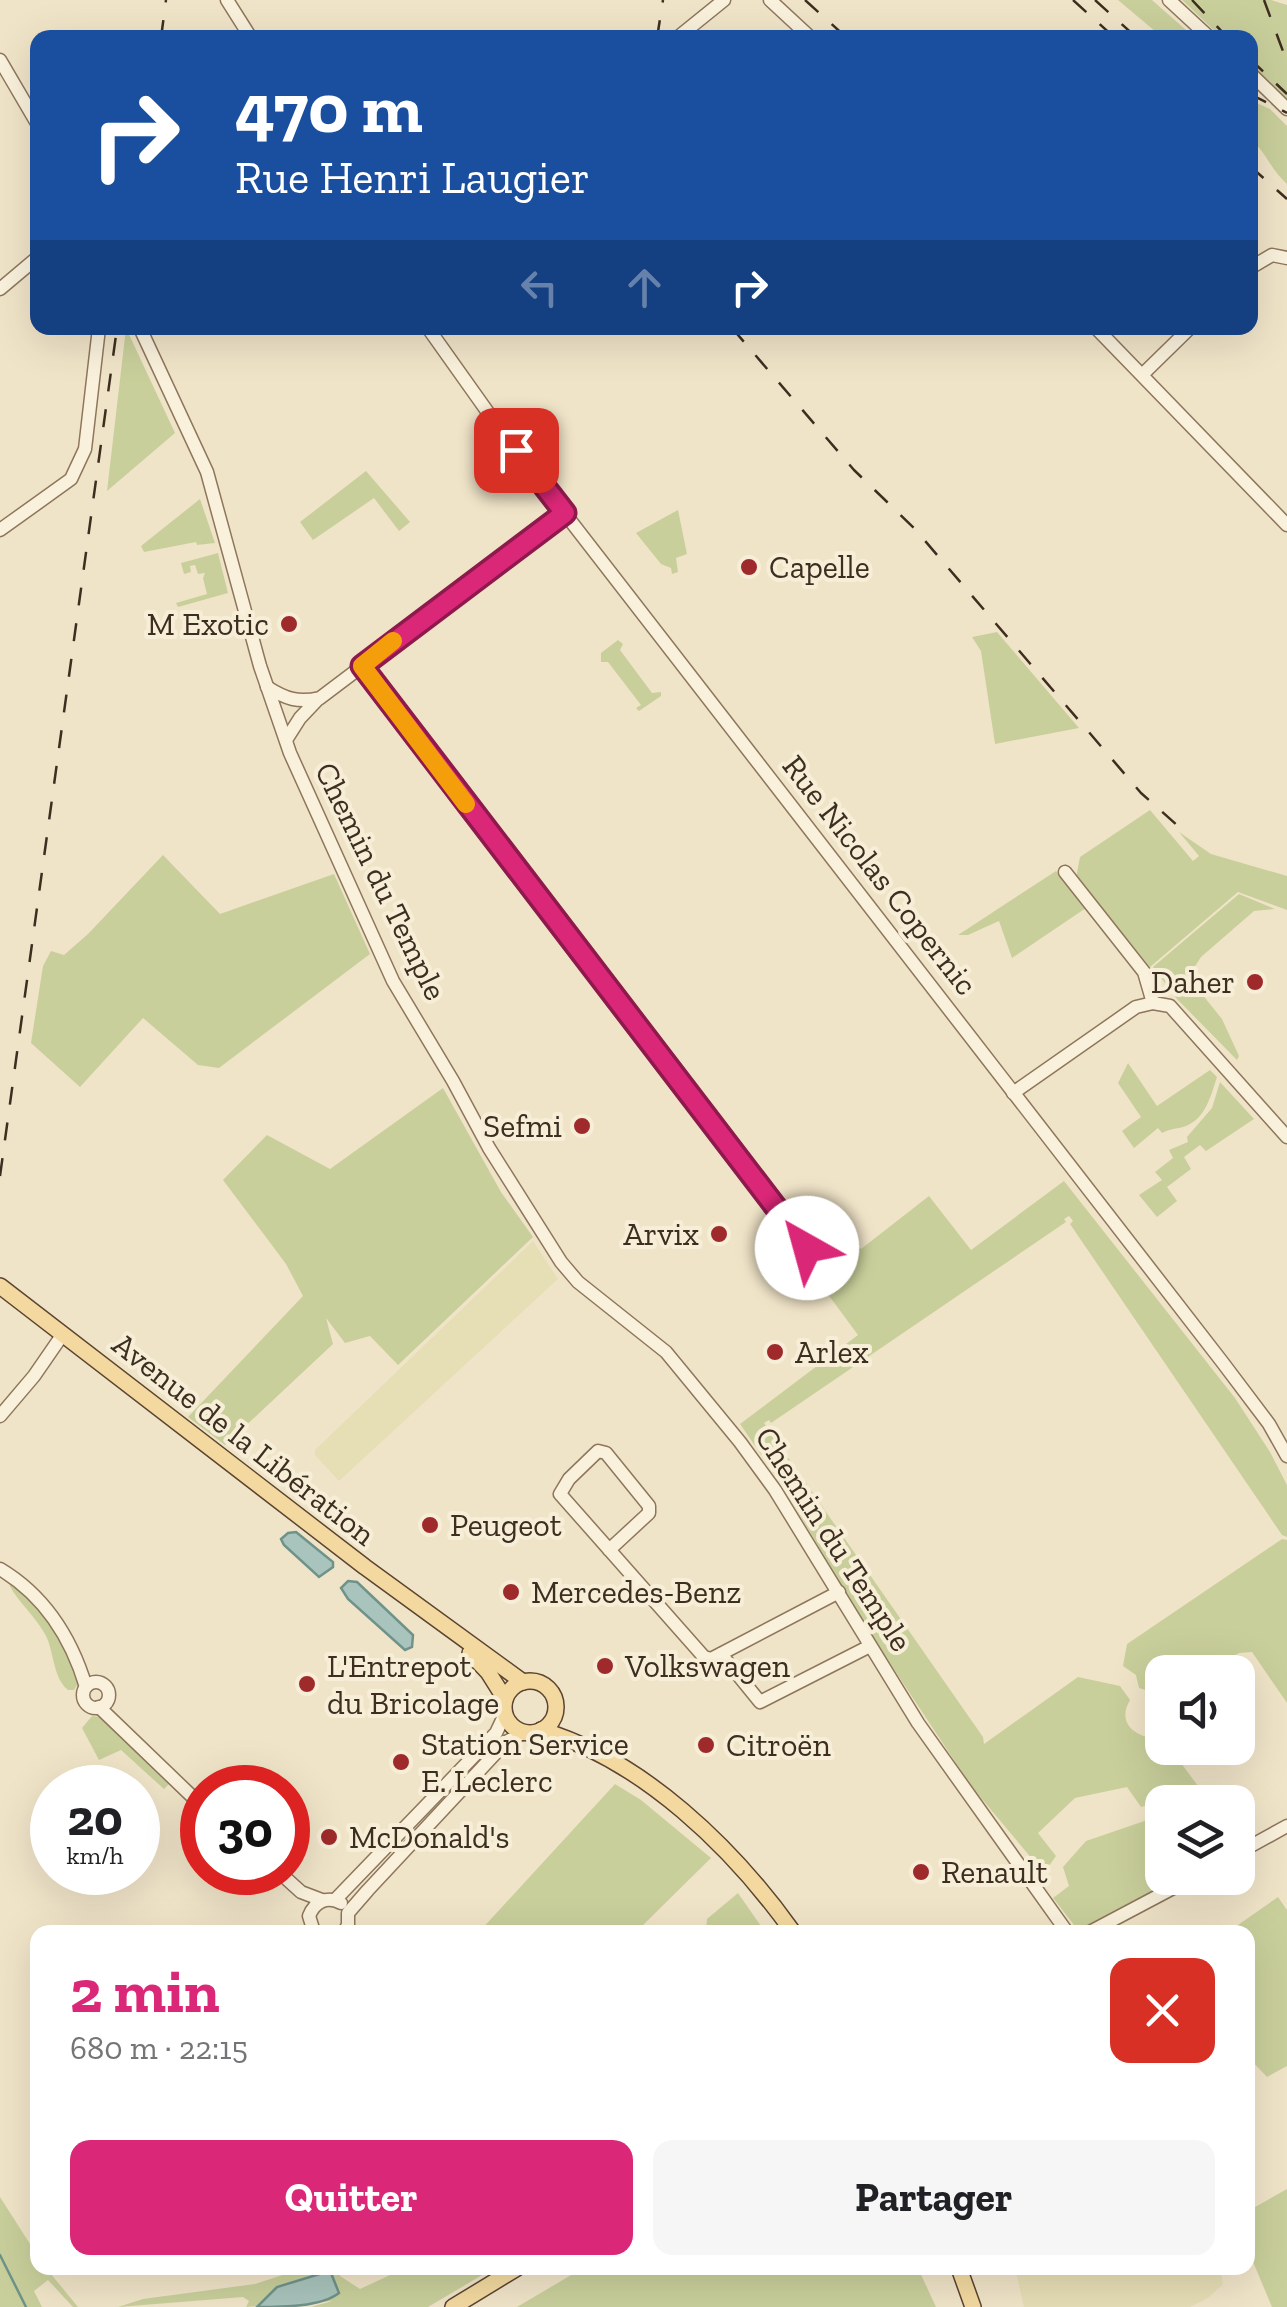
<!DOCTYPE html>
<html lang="fr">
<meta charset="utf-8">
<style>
body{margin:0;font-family:"Zilla Slab",serif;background:#f6f6f6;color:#202124;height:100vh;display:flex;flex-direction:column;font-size:38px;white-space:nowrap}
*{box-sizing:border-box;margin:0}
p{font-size:32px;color:#757577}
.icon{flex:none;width:55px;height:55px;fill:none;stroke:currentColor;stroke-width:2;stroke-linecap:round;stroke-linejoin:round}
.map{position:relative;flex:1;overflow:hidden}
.details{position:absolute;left:30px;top:1925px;width:1225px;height:350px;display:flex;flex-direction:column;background:#fff;border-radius:20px;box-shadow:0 10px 40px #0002}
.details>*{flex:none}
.top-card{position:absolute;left:30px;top:30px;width:1228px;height:305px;border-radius:20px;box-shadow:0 10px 40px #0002;background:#1a4fa0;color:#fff;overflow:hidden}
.controls{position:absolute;left:1145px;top:1655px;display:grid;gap:20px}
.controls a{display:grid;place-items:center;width:110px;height:110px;border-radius:20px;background:#fff;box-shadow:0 10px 40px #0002;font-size:50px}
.speed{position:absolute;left:30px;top:1765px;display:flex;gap:20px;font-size:50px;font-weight:700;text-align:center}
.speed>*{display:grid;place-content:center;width:130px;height:130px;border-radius:50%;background:#fff;box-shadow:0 10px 40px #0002;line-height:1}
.speed small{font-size:25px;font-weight:400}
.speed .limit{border:15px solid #d22;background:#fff;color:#111}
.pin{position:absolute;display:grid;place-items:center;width:85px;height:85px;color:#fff;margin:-42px;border-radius:20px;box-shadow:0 5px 15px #0006}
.me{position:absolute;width:110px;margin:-55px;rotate:322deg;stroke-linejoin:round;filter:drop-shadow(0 0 8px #0008)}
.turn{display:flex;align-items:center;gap:35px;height:210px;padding:0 40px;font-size:45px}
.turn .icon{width:130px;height:130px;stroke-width:2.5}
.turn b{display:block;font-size:70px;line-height:85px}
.lanes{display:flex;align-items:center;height:95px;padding:0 40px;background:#0003;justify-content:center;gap:50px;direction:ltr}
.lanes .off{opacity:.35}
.round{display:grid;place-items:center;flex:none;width:105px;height:105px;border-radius:20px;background:#f6f6f6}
.overview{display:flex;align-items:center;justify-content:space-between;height:170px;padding:0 40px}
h1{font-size:60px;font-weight:700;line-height:75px;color:#db2777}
.button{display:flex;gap:20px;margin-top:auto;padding:20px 40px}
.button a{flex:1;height:115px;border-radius:20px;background:#db2777;color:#fff;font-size:40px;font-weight:700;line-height:115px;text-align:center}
.button a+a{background:#f6f6f6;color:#202124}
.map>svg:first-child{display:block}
</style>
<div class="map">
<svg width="1287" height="2307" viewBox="0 0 1287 2307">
<rect width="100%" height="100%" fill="#f0e4c8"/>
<g fill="#e6deb5">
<path d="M533,1241l25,38 -219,202 -24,-26v-5z"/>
<path d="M1015,2268h205l3,16 -15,14 -18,9h-166z"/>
</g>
<g fill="#c9cf9b">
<path d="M1118,0h34l42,37h-32z"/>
<path d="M1182,0h89l16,5v97l-37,-36v-28l-29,-1z"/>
<path d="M1250,100l20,9 17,17v58c-16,-14 -21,-32 -37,-46z"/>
<path d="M126,328l49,105 -68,58z"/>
<path d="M366,471l44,51 -11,9 -25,-33 -61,42 -13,-18z"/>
<path d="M200,499l15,44 -18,2 -1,-3 -52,10 -3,-6z"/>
<path d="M678,510l9,44 -11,4 2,14 -6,2 -1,-6 -10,-4 -25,-31z"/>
<path d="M218,553l10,40 -50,14 -2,-4 31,-9 -4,-16 2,-5 -7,1 -3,-9 -5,1 1,6 -7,2 -3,-11z"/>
<path d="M997,632l82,96 -84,16 -14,-93 -9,-14z"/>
<path d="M618,640l5,4 -3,6 32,43 9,-1v4l-22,15 -3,-3 5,-3 -33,-43h-7v-9z"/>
<path d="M1150,810l43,51 6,-5 -20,-24 32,22 76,22v34l-49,-18 -88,75 -74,-89 4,-21z"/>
<path d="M163,855l57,59 114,-40 36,80 -151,114 -21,-3 -55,-47 -63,69 -49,-44 12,-77 8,-15 13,4 24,-21z"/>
<path d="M1056,871l30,37 -74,50 -13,-37 -31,14h-10z"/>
<path d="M1239,894l36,15 -21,2 -53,46 -9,14 5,17 25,31 17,37 -2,4 -60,-61 -24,-32z"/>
<path d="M1128,1063l29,43 53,-36 7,7c-6,18 -11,41 -31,49 -8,3 -15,2 -24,7l-4,-5 -24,20 -12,-17 19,-14 -23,-34z"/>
<path d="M1220,1082l34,37 -48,32 -6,-6 -16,12 7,12 -24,18 10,14 -20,16 -18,-22 23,-15 -7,-8 18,-14 -4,-8 19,-8 -1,-5 25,-29z"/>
<path d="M443,1088l58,104 32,45 -135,128 -28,-29 -25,7 -19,-25 7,26 -108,101 -37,-28 115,-121 -17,-32 -63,-84 44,-45 63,34z"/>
<path d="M1064,1181l171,217 35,54 17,33v52l-5,-2 -212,-311 3,-3 -4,-5 -5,3 2,3 -295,201 -2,-3 -5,3 219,314 1,7 94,-67 42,9 10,14c-15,25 9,39 32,39v9h8l31,42 -60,17 -14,-20 -52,11 -37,35 18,23 -12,17 -73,-87 -103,-156 -84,-142 -44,-64 118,-89 -37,-50 22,-15 -14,-18 20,-15 12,12 68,-53 42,54z"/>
<path d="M1282,1539l5,1v163l-35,-51 -13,1 -24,15 2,4h-55v23l-23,-7 -3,-13 -13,-9 4,-22z"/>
<path d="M9,1584c37,23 54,59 71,96l-6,10h-6c-14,-11 -14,-35 -21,-52 -10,-21 -32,-39 -38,-54z"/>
<path d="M92,1716l9,1 70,65 -7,7 -43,-39 -22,10 -17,-32z"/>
<path d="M615,1784l26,16 70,58 -75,74h-157z"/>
<path d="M1162,1815v63h17l-101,52 -25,-32 16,-12 -6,-19 23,-26z"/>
<path d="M738,1893l27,39h-59l1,-13z"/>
<path d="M1278,1897l9,13v156l-20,11 -19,-20v-125h-20z"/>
<path d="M1287,2189v118h-15l-24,-57v-39z"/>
<path d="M0,2197l37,58 1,13h8l32,39h-5l-25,-27 -14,11 8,16h-42z"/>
<path d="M304,2268h36v8l20,13 45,-21h89l-66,39h-117l21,-6 -86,6 3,-6 -6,-4 -125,10 25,-8 112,-15z"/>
<path d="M583,2268h335l18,39h-419z"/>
</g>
<g fill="#a9c4bc" stroke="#6f938a" stroke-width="2.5">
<path d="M296,1532l37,30v5l-14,10 -35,-32 -3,-6 7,-6z"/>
<path d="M348,1581l9,1 56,53 -1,12 -7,3 -57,-51 -7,-11z"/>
<path d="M326,2272l5,1 8,20c-18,14 -57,14 -82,14l20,-20z"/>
</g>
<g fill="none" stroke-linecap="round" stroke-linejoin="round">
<path stroke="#6f938a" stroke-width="2.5" d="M0,2255l26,52"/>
<g stroke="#8d765c" stroke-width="15">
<g id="minor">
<path d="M227,0l24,38"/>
<path d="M770,0l41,38"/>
<path d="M1169,0l41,38"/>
<path d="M677,38l47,-38"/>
<path d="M0,60l38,65"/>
<path d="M1250,73l37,36"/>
<path d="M1250,268l22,-13 15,3"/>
<path d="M0,289l38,-32"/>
<path d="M140,328l67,144 53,194 30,87 103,228 60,100 36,67 72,114 17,20 88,70 74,90 35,48 143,233 149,209"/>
<path d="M428,328l76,107 719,928 46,61 18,32"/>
<path d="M1096,328l191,197"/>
<path d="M1143,374l47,-46"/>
<path d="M0,530l71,-51 14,-30 14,-121"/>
<path d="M362,666l326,432 135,171"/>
<path d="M267,687c19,12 31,16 53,11l245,-185"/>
<path d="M286,740l14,-22 18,-19"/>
<path d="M1065,872l79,100 9,31"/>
<path d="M1013,1093l123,-86 17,-4 17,3 117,131"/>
<path d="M0,1416l34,-40 29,-42"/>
<path d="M609,1550l40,-37v-7l-43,-53 -8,-2 -29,28 -9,15 144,163 7,2 128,-67"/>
<path d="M0,1569c45,27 71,68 86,118"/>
<path d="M721,1654l39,48 110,-56"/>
<circle cx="96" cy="1695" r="13"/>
<path d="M99,1707l103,99"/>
<path d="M1238,1853l49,-27"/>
<path d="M279,1872l22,20 21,8"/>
<path d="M335,1900l161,-167 9,-19"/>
<path d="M314,1932l-5,-16c6,-15 18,-20 32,-13"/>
<path d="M344,1932l4,-7v-12l20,-23 138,-148 19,-10"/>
<path d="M1090,1932l102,-54"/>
</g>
</g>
<g stroke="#5b4430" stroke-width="18">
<g id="major">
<path d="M0,1286l365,281 158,115"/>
<path d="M470,1653l18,19 17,27"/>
<circle cx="530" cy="1707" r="26"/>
<path d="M541,1730c102,30 192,118 252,202"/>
<path d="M959,2268l14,39"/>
<path d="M453,2307l64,-39"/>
</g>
</g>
<use href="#minor" stroke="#faf1dc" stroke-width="12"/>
<use href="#major" stroke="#f3d9a0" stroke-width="15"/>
<g stroke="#3d2e20" stroke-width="2.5" stroke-dasharray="18 18" stroke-linecap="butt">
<path d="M805,0l42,38"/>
<path d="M1073,0l42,38"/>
<path d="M1095,0l42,38"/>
<path d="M1192,0l36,38"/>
<path d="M1264,0l23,62"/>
<path d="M161,38l5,-38"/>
<path d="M657,38l6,-38"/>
<path d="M1250,59l37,35"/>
<path d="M1250,94l37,19"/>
<path d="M1250,166l37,33"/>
<path d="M732,328l122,142 60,58 227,265 37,33"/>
<path d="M1135,328l5,4"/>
<path d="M0,1176l117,-848"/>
</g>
</g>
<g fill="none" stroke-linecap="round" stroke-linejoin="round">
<g stroke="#8e194d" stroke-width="25">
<path id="route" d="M516,450l49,63 -203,153 445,582"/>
</g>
<use href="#route" stroke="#db2777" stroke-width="18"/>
<path stroke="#f59e0b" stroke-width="18" d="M393,641l-31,25 104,138"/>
</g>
<g fill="#9e2a2b" stroke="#f7eed8" stroke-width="4">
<circle cx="749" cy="567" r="10"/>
<circle cx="289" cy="624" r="10"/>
<circle cx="1255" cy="982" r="10"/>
<circle cx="582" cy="1126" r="10"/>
<circle cx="719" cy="1234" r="10"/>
<circle cx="775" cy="1352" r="10"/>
<circle cx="430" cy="1525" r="10"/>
<circle cx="511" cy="1592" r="10"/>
<circle cx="605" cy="1666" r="10"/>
<circle cx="307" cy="1684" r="10"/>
<circle cx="706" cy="1745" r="10"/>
<circle cx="401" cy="1762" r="10"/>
<circle cx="329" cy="1837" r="10"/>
<circle cx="921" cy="1872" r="10"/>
</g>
<g text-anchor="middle" stroke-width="8" stroke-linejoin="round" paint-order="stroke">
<g font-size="32" fill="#3d2e20" stroke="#f7eed8" text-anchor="start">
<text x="769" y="578">Capelle</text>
<text x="269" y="635" text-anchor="end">M Exotic</text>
<text x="1235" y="993" text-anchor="end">Daher</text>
<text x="562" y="1137" text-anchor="end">Sefmi</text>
<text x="699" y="1245" text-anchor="end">Arvix</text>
<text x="795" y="1363">Arlex</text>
<text x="450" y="1536">Peugeot</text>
<text x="531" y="1603">Mercedes-Benz</text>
<text x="327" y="1677">L'Entrepot<tspan x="327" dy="37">du Bricolage</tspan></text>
<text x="625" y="1677">Volkswagen</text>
<text x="421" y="1755">Station Service<tspan x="421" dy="37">E. Leclerc</tspan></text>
<text x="726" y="1756">Citroën</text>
<text x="349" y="1848">McDonald's</text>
<text x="941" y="1883">Renault</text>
</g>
<g font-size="32" fill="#3d2e20" stroke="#f7eed8">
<text transform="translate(880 875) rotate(52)" y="11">Rue Nicolas Copernic</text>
<text transform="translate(381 881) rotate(64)" y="11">Chemin du Temple</text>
<text transform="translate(244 1439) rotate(38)" y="11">Avenue de la Libération</text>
<text transform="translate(834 1539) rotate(57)" y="11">Chemin du Temple</text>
</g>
</g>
</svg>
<div class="controls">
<a><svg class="icon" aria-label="sound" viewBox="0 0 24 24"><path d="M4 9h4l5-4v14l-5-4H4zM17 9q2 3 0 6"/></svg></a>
<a><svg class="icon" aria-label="layers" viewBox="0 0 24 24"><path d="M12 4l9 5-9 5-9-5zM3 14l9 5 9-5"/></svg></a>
</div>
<div class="speed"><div>20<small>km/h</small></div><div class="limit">30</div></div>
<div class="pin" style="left:516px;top:450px;background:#d93025"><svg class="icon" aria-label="arrive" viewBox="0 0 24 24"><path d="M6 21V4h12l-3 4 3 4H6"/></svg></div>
<svg class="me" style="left:807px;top:1248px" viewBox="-20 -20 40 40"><circle r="19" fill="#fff"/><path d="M0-13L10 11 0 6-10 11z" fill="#db2777"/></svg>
<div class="top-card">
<div class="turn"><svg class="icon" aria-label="right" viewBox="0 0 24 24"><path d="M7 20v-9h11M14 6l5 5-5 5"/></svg><div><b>470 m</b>Rue Henri Laugier</div></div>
<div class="lanes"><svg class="icon off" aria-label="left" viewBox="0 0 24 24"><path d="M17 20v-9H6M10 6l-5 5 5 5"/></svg><svg class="icon off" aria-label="ahead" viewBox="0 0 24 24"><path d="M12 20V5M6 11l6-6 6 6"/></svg><svg class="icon" aria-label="right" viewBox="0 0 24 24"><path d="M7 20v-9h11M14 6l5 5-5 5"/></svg></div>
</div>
<section class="details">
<div class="overview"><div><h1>2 min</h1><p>680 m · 22:15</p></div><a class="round" style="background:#d93025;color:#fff"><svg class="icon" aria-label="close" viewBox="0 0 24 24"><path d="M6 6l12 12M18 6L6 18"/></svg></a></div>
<div class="button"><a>Quitter</a><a>Partager</a></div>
</section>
</div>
